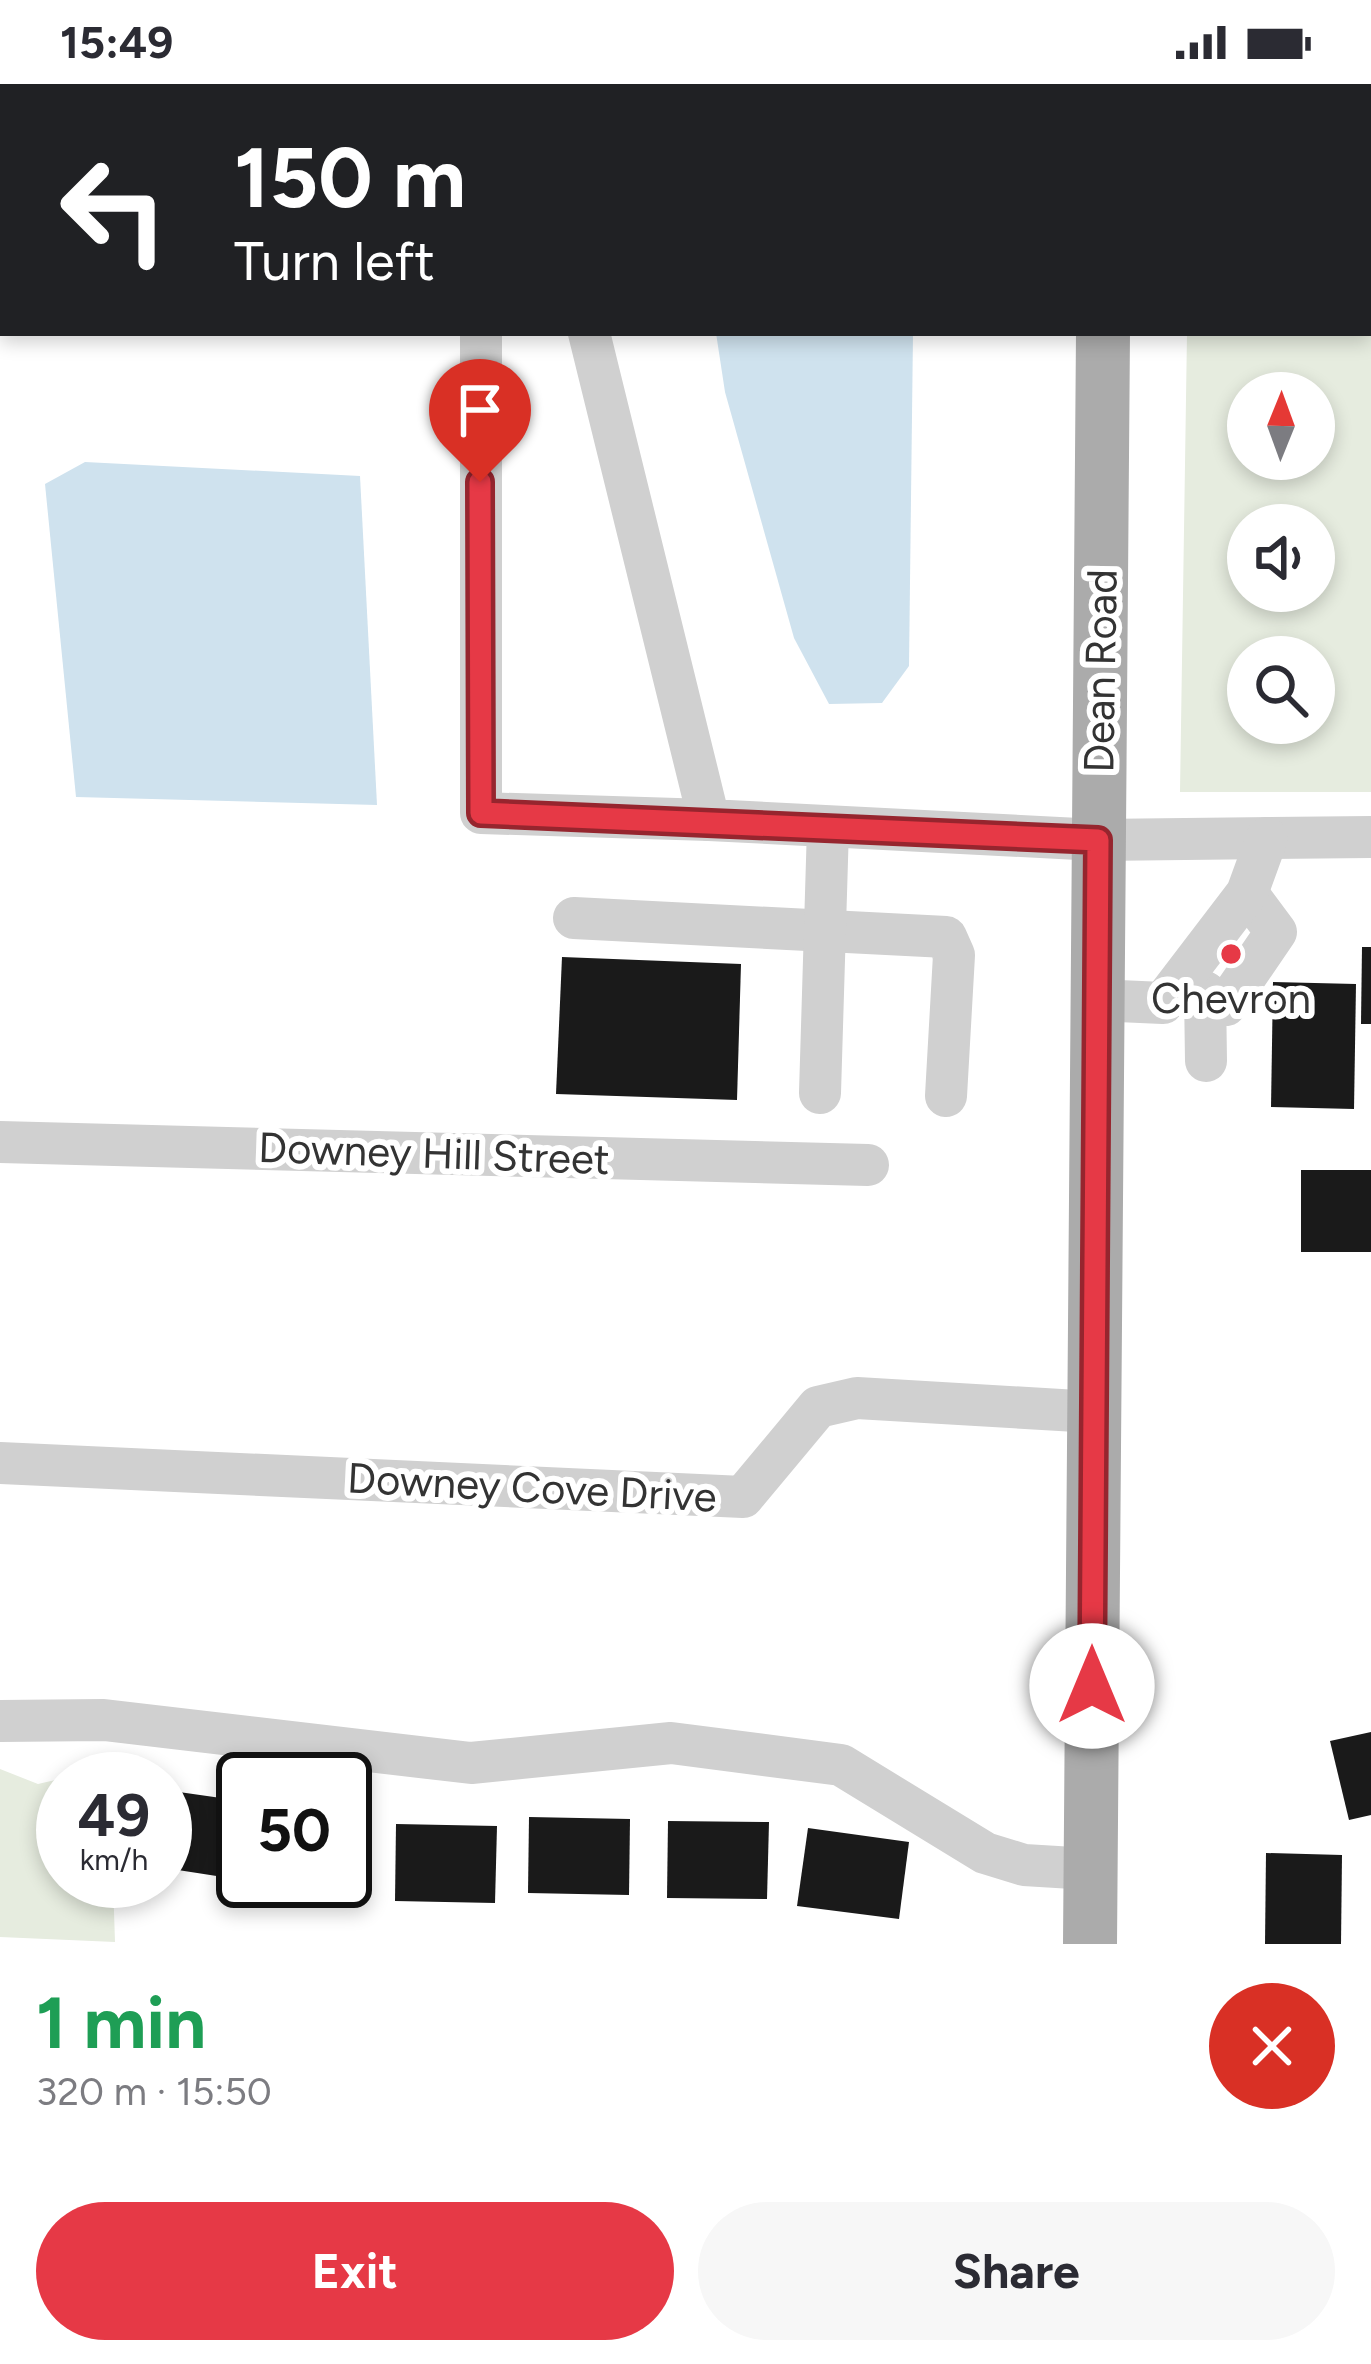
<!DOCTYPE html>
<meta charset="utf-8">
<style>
body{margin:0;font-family:Figtree,sans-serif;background:#f7f7f7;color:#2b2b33;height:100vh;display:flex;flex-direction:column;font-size:45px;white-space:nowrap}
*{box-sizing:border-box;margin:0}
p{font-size:39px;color:#7c7c81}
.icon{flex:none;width:66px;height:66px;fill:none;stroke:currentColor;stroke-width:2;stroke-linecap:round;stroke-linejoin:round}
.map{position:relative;height:1860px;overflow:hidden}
.sheet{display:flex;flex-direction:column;background:#fff;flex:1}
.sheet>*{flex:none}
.top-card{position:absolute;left:0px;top:0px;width:1371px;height:252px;box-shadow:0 6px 18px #0003;background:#202124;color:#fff;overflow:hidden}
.needle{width:78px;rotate:1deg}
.tools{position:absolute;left:1227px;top:288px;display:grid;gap:24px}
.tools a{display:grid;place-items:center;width:108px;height:108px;border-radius:50%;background:#fff;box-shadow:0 6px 18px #0003;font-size:60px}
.speed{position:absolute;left:36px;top:1668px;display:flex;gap:24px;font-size:60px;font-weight:700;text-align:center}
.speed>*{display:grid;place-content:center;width:156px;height:156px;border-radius:50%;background:#fff;box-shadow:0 6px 18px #0003;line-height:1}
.speed small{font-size:30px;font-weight:400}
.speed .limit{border:6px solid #111;border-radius:18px;background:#fff;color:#111}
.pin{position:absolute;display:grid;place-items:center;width:102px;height:102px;color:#fff;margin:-123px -51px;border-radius:50% 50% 50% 0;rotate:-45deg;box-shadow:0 0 12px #0007}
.pin .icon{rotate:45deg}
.me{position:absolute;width:132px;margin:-66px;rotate:0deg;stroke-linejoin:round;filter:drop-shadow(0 0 9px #0008)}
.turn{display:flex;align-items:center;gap:42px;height:252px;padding:0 36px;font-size:54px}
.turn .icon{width:156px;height:156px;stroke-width:2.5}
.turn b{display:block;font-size:84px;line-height:102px}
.round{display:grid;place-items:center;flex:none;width:126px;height:126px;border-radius:63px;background:#f7f7f7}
.summary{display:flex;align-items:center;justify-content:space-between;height:204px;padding:0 36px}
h1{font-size:72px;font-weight:700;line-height:90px;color:#1e9e55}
.cta{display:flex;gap:24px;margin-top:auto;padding:24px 36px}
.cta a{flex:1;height:138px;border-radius:72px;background:#e63946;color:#fff;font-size:48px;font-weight:700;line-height:138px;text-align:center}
.cta a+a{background:#f7f7f7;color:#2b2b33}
.status{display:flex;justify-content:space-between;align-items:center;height:84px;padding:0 60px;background:#fff;direction:ltr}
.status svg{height:33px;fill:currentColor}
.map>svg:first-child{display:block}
</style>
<div class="status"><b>15:49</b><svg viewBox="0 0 49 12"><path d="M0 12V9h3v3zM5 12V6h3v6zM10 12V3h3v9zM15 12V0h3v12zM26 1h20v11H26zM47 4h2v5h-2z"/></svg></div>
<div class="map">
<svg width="1371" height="1860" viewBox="0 0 1371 1860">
<rect width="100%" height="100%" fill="#fff"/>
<g fill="#e6ecdf" fill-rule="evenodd">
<path d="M1191,0h180v708h-191l7,-459h181v-246h-177zM1248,309h66v66h-66zM1248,441h66v66h-66zM1248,573h66v66h-66z"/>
<path d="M0,1685l38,15 65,-15 22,3 -1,7h-61v102h50l2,61 -115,-5z"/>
</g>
<g fill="#cfe2ee">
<path d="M716,249h197l-4,333 -27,37 -53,1 -35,-66 -69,-246z"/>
<path d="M85,378l275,14 17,329 -301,-8 -31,-313z"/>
</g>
<g fill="#1a1a1a">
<path d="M1362,863h9v77h-10z"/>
<path d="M562,873l179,7 -4,136 -181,-6z"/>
<path d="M1273,898l83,2 -2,125 -83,-2z"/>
<rect x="1301" y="1086" width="70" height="82"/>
<path d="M1371,1648v83l-22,5 -19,-79z"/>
<path d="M165,1706l70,10 -12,77 -58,-9z"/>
<path d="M529,1733l101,2 -1,76 -101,-2z"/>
<path d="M345,1734l26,5 -15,75 -75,-15 64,-2z"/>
<path d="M668,1737l101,1 -2,77 -100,-1z"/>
<path d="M396,1740l101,2 -2,77 -100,-2z"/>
<path d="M808,1744l101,14 -10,77 -102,-13z"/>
<path d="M1266,1769l76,2 -1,89h-76z"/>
</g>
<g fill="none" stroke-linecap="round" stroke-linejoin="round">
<g stroke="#d0d0d0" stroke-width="42">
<path d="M476,0l1,3"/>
<path d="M138,3l1,-3"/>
<path d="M588,3l1,-3"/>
<path d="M481,249v480l228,7"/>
<path d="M589,249l120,487 389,20 273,-3"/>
<path d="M574,834l372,19 8,18 -8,141"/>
<path d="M1182,895l44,26 50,-73 -29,-39"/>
<path d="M1205,908l1,69"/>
<path d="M1096,916l67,3 84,-110 20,-55"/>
<path d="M820,1009l8,-266"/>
<path d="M0,1058l868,23"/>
<path d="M0,1379l743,34 75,-90 39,-9 237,14"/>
<path d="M0,1637l104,-1 367,43 200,-20 170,22 144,88 39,12 66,4"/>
</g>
<g stroke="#ababab" stroke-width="54">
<path d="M1106,3v-3"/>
<path d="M1090,1860l13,-1611"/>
</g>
</g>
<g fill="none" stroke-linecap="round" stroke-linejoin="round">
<g stroke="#96252e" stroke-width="30">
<path id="route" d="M480,398l1,331 617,27 -6,846"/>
</g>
<use href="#route" stroke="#e63946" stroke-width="21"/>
</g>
<circle fill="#e63946" stroke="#fff" stroke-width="4.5" cx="1231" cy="870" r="12"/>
<g text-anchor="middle" stroke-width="12" stroke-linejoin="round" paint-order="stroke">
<g font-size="42" fill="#333" stroke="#fff">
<text transform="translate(1100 587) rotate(-89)" y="15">Dean Road</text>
<text transform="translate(434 1069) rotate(2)" y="15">Downey Hill Street</text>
<text transform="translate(532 1403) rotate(3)" y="15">Downey Cove Drive</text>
</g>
<g font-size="42" fill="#333" stroke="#fff">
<text x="1231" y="929">Chevron</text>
</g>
</g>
</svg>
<div class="tools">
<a><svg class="needle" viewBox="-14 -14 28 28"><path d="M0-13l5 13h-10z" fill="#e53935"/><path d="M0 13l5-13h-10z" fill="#7c7c81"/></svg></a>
<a><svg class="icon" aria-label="sound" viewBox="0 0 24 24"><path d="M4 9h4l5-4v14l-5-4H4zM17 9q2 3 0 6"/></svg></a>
<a><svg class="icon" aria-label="search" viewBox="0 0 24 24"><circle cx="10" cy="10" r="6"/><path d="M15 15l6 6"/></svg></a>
</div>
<div class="speed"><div>49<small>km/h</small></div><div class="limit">50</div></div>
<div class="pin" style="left:480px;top:398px;background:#d93025"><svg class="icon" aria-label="arrive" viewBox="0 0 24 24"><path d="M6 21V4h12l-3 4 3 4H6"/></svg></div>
<svg class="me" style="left:1092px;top:1602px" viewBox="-20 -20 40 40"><circle r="19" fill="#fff"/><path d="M0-13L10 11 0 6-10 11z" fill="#e63946"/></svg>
<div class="top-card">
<div class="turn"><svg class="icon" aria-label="left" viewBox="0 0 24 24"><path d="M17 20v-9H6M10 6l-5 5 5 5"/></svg><div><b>150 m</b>Turn left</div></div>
</div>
</div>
<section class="sheet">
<div class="summary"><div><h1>1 min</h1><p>320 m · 15:50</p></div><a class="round" style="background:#d93025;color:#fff"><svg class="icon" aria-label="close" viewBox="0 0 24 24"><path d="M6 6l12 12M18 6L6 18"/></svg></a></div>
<div class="cta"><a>Exit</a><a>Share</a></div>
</section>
